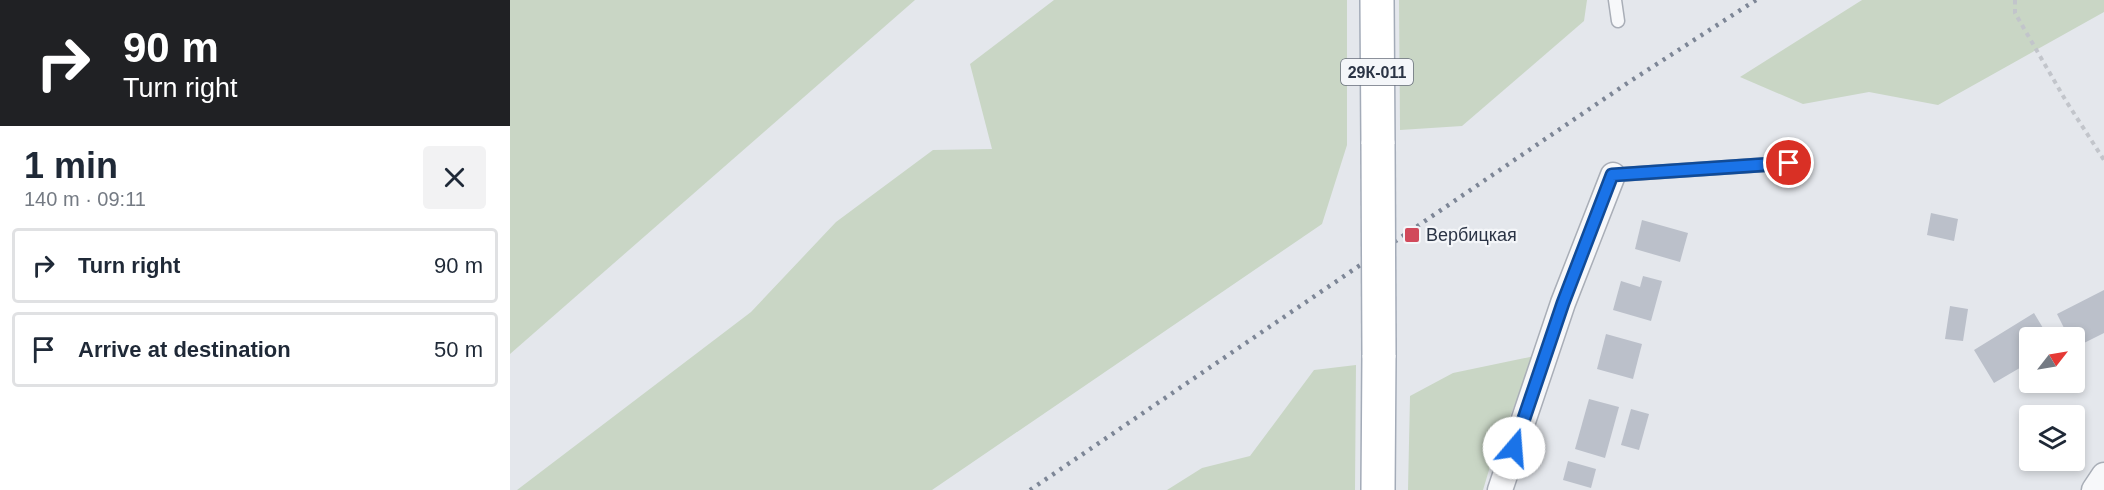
<!DOCTYPE html>
<meta charset="utf-8">
<style>
body{margin:0;font-family:Arial,sans-serif;background:#f2f2f3;color:#1f2937;height:100vh;display:flex;flex-direction:column;font-size:22px;white-space:nowrap}
*{box-sizing:border-box;margin:0}
p{font-size:20px;color:#747a83}
.icon{flex:none;width:33px;height:33px;fill:none;stroke:currentColor;stroke-width:2;stroke-linecap:round;stroke-linejoin:round}
.map{position:relative;flex:1;overflow:hidden}
.side{display:flex;flex-direction:column;background:#fff;width:510px}
.side>*{flex:none}
.guide{background:#202124;color:#fff;overflow:hidden}
.needle{width:39px;rotate:59deg}
.tools{position:absolute;left:1509px;top:327px;display:grid;gap:12px}
.tools a{display:grid;place-items:center;width:66px;height:66px;border-radius:6px;background:#fff;box-shadow:0 3px 9px #0003;font-size:30px}
.pin{position:absolute;display:grid;place-items:center;width:51px;height:51px;color:#fff;margin:-26px;border:3px solid #fff;border-radius:50%;box-shadow:0 2px 6px #0007}
.me{position:absolute;width:66px;margin:-33px;rotate:18deg;stroke-linejoin:round;filter:drop-shadow(0 0 4px #0008)}
.turn{display:flex;align-items:center;gap:21px;height:126px;padding:0 24px;font-size:27px}
.turn .icon{width:78px;height:78px;stroke-width:2.5}
.turn b{display:block;font-size:42px;line-height:51px}
.round{display:grid;place-items:center;flex:none;width:63px;height:63px;border-radius:6px;background:#f2f2f3}
.head{display:flex;align-items:center;justify-content:space-between;height:102px;padding:0 24px}
h1{font-size:36px;font-weight:600;line-height:45px}
ul{padding:0;list-style:none}
li{display:flex;align-items:center;gap:18px;height:75px;margin:0 12px 9px;padding:0 12px;border:3px solid #e0e1e3;border-radius:6px}
li div{flex:1}
li b{display:block;font-size:22px}
li em{font-style:normal}
main{display:flex;flex:1;min-height:0}
.map>svg:first-child{display:block}
</style>
<main>
<section class="side">
<div class="guide">
<div class="turn"><svg class="icon" aria-label="right" viewBox="0 0 24 24"><path d="M7 20v-9h11M14 6l5 5-5 5"/></svg><div><b>90 m</b>Turn right</div></div>
</div>
<div class="head"><div><h1>1 min</h1><p>140 m · 09:11</p></div><a class="round"><svg class="icon" aria-label="close" viewBox="0 0 24 24"><path d="M6 6l12 12M18 6L6 18"/></svg></a></div>
<ul>
<li><svg class="icon" aria-label="right" viewBox="0 0 24 24"><path d="M7 20v-9h11M14 6l5 5-5 5"/></svg><div><b>Turn right</b></div><em>90 m</em></li>
<li><svg class="icon" aria-label="arrive" viewBox="0 0 24 24"><path d="M6 21V4h12l-3 4 3 4H6"/></svg><div><b>Arrive at destination</b></div><em>50 m</em></li>
</ul>
</section>
<div class="map">
<svg width="1594" height="490" viewBox="0 0 1594 490">
<rect width="100%" height="100%" fill="#e4e7ec"/>
<g fill="#c9d6c5">
<path d="M0,0h405l-405,354z"/>
<path d="M544,0h293v145l-25,79 -390,266h-415l234,-178 85,-90 97,-72 59,-1 -22,-85z"/>
<path d="M889,0h188l-3,21 -122,105 -62,4z"/>
<path d="M1352,0h242v12l-166,93 -69,-13 -66,12 -63,-27z"/>
<path d="M1025,356l-43,104 -9,30h-75l2,-94 43,-23z"/>
<path d="M846,365l-1,125h-188l35,-22 48,-12 64,-86z"/>
</g>
<g fill="#bbc0ca">
<path d="M1421,213l27,6 -4,22 -27,-6z"/>
<path d="M1132,220l46,13 -8,29 -45,-13z"/>
<path d="M1133,276l19,5 -11,40 -38,-11 8,-29 19,6z"/>
<path d="M1594,290v43l-30,15v-10h-5l-12,-24z"/>
<path d="M1440,306l18,3 -5,32 -18,-2z"/>
<path d="M1524,313l15,25h-19v24l-36,21 -20,-33z"/>
<path d="M1096,334l36,10 -9,35 -36,-10z"/>
<path d="M1079,399l30,8 -14,51 -30,-9z"/>
<path d="M1121,409l18,5 -10,36 -18,-5z"/>
<path d="M1058,461l28,8 -5,19 -28,-8z"/>
</g>
<g fill="none" stroke-linecap="round" stroke-linejoin="round">
<g stroke="#a9aeb7" stroke-width="15">
<g id="lane">
<path d="M1105,0l3,21"/>
<path d="M1103,175l176,-12"/>
</g>
</g>
<g stroke="#a9aeb7" stroke-width="27">
<g id="street">
<path d="M990,490l63,-187 50,-128"/>
<path d="M1584,490l10,-15"/>
</g>
</g>
<g stroke="#a3abb8" stroke-width="36">
<g id="primary">
<path d="M867,0l1,144"/>
<path d="M868,490l1,-135"/>
</g>
</g>
<path stroke="#c2c5cb" stroke-width="4" stroke-dasharray="4.5 4.5" stroke-linecap="butt" d="M1505,0v13l51,88 38,59"/>
<use href="#lane" stroke="#f7f8fa" stroke-width="12"/>
<use href="#street" stroke="#f7f8fa" stroke-width="24"/>
<use href="#primary" stroke="#fff" stroke-width="33"/>
<path stroke="#7d8696" stroke-width="4.5" stroke-dasharray="3 6" stroke-linecap="butt" d="M520,490l599,-408 127,-82"/>
<g stroke="#a3abb8" stroke-width="36" stroke-linecap="butt">
<path id="primary-bridge" d="M868,144l1,211"/>
</g>
<use href="#primary-bridge" stroke="#fff" stroke-width="33"/>
</g>
<g fill="none" stroke-linecap="round" stroke-linejoin="round">
<g stroke="#114b97" stroke-width="15">
<path id="route" d="M1004,448l49,-145 49,-128 177,-12"/>
</g>
<use href="#route" stroke="#1a73e8" stroke-width="10"/>
</g>
<rect fill="#d1495b" stroke="#f4f6f9" stroke-width="2" x="894" y="227" width="16" height="16" rx="3"/>
<g text-anchor="middle" stroke-width="4.5" stroke-linejoin="round" paint-order="stroke">
<rect fill="#f4f6f9" stroke="#676e7b" stroke-width="1.5" x="831" y="59" width="72" height="26" rx="4.5"/>
<g font-size="16" font-weight="bold" fill="#2b3445">
<text x="867" y="78">29К-011</text>
</g>
<g font-size="18" fill="#2b3445" stroke="#f4f6f9" text-anchor="start">
<text x="916" y="241">Вербицкая</text>
</g>
</g>
</svg>
<div class="tools">
<a><svg class="needle" viewBox="-14 -14 28 28"><path d="M0-13l5 13h-10z" fill="#e53935"/><path d="M0 13l5-13h-10z" fill="#747a83"/></svg></a>
<a><svg class="icon" aria-label="layers" viewBox="0 0 24 24"><path d="M12 4l9 5-9 5-9-5zM3 14l9 5 9-5"/></svg></a>
</div>
<div class="pin" style="left:1279px;top:163px;background:#d93025"><svg class="icon" aria-label="arrive" viewBox="0 0 24 24"><path d="M6 21V4h12l-3 4 3 4H6"/></svg></div>
<svg class="me" style="left:1004px;top:448px" viewBox="-20 -20 40 40"><circle r="19" fill="#fff"/><path d="M0-13L10 11 0 6-10 11z" fill="#1a73e8"/></svg>
</div>
</main>
